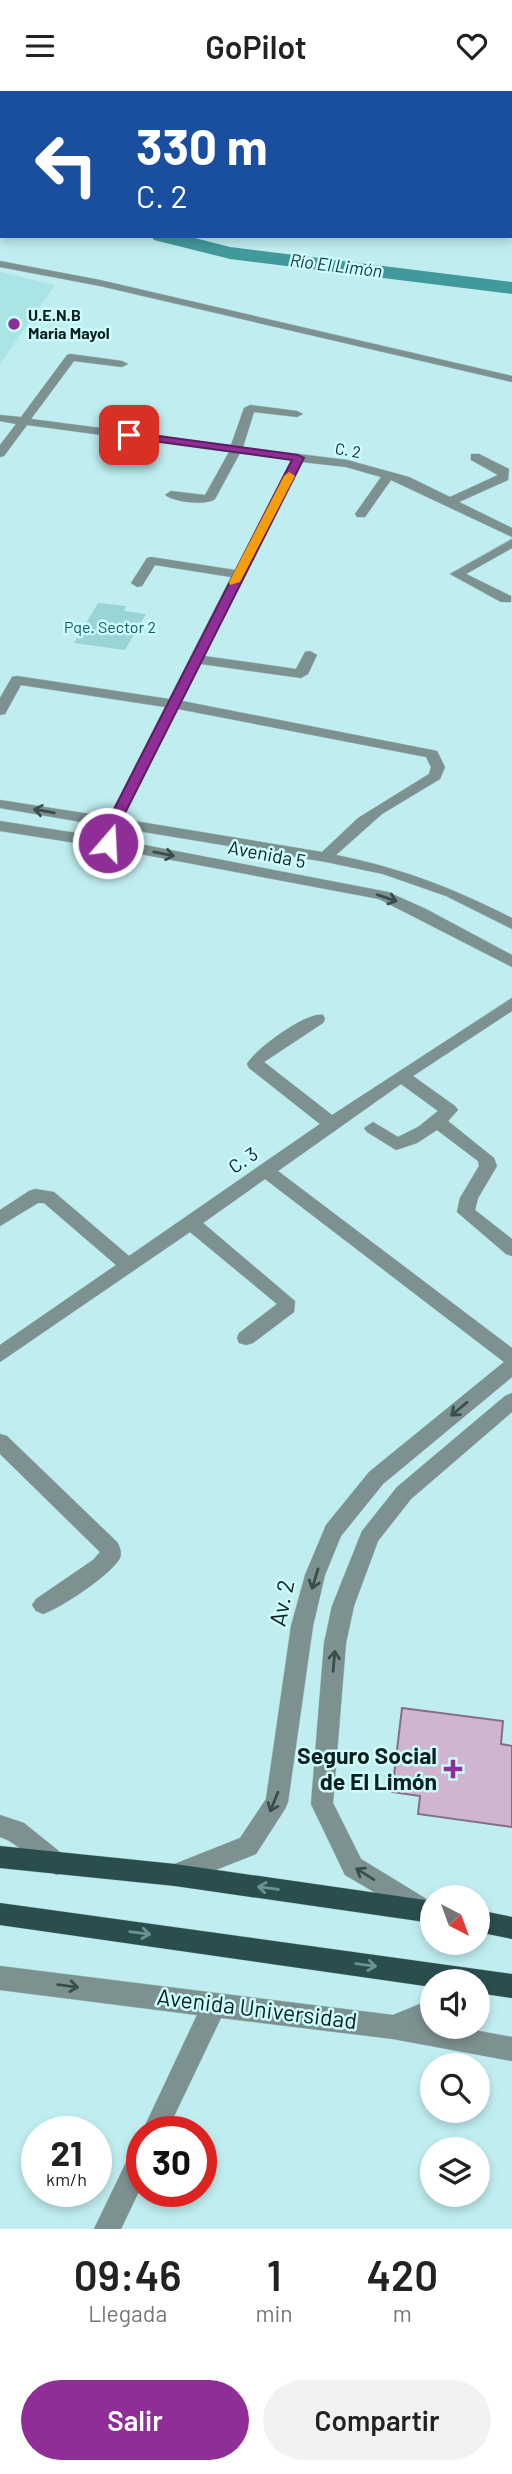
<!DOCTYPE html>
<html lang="es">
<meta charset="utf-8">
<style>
body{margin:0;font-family:Barlow,sans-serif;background:#f2f2f2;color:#222;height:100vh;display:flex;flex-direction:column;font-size:26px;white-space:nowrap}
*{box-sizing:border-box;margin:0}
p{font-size:23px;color:#767676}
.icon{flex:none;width:38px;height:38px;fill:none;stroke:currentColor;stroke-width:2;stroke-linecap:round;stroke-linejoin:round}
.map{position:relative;height:2138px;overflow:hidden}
.sheet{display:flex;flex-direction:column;background:#fff;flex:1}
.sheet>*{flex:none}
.hud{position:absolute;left:0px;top:0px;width:513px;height:147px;box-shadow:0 4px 10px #0003;background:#1a4fa0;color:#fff;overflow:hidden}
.needle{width:46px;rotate:139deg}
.controls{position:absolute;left:420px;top:1794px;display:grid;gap:14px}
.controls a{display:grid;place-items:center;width:70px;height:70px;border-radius:50%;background:#fff;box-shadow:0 4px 10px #0003;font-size:35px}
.speed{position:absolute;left:21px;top:2025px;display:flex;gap:14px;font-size:35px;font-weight:700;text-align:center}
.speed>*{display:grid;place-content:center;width:91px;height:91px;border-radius:50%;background:#fff;box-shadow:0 4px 10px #0003;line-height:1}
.speed small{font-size:18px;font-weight:400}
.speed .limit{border:10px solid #d22;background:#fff;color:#111}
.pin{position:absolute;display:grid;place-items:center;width:60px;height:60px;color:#fff;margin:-30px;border-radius:14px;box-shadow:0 4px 10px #0006}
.me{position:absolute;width:77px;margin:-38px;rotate:19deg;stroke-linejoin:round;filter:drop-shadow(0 0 5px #0008)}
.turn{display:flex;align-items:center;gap:24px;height:147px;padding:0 21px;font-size:32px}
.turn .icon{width:91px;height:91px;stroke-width:2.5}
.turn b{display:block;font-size:49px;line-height:60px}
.eta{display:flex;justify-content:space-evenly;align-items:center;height:119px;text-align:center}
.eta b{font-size:42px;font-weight:600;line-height:49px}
.cta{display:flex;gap:14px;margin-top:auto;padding:14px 21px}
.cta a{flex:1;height:80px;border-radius:42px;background:#8f2e97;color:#fff;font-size:28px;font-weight:600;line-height:80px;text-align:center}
.cta a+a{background:#f2f2f2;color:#222}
header{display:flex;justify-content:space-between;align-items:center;height:91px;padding:0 21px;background:#fff;font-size:32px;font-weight:600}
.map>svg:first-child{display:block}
</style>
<header><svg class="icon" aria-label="menu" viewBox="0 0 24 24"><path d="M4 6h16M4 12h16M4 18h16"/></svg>GoPilot<svg class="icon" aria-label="heart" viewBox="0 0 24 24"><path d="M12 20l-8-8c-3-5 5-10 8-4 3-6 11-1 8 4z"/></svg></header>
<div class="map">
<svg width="512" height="2138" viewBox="0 0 512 2138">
<rect width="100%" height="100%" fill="#c0eef0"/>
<path fill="#abe4e5" d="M0,181l55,13 -55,79z"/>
<path fill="#99d4d6" d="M98,512l28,3 -2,5 22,3 -21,36 -51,-7z"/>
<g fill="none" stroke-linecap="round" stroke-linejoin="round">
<g fill="#42999c" fill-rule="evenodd">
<path d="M26,0h23l1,2h-23z"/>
<path d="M151,145h36l43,11 282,35v12l-282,-35 -76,-19z"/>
</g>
</g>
<path fill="#cfb5d0" stroke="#856d86" stroke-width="2" d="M402,1617l101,13 -2,23 11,2v81l-94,-13 2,-18 -28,-4z"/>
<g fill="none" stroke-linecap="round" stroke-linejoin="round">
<g stroke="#a0c9ca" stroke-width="1">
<g id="minor">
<rect x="511" y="66" width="1" height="6"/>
<path d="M0,170l100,19 412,96v6l-412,-96 -100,-19z"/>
<path d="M71,263l51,7 6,3 -6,3 -48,-6 -43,58 200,26 13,-37 6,-3 47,6 6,3 -6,3 -43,-5 -11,35 104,13 62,17 41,20 48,-22 -27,-15v-6h8l30,15 -1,11 -49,22 53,26v9l-121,-57 -26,37h-8l-2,-3 26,-37 -35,-10 -44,-5 -98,194 92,13 9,-17 5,-1 7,4 -9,19 -7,4 -100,-14 -19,37 255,50 8,16 -5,12 -58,35 -46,41c65,13 117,33 176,63v11l-66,-33 -63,-22 -57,-12 -206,-34 -4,9 -5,2 -7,-5 1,-8 -105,-18v-8l109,17 56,-110 -144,-22 -16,29 -5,1v-17l12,-21 5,-1 152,23 62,-122 -76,-12 -13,21 -5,1 -6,-4 16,-25 4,-1 84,13 56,-110 -51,-7 -25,46c-9,7 -41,3 -50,-4l6,-4 34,4 24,-43 -202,-27 -23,31 -4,1v-12l16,-21 -16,-3v-6l21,2 46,-62zM178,618l248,48 5,10 -2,7 -71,44 -36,34 -200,-33z"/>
<path d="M512,448v9l-46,26 45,22v6h-10l-51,-28z"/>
<path d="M0,730l108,17 280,54 38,17 86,46v12l-133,-68 -271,-51 -108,-17z"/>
<path d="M512,907v13l-99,65 42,30 3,4 -10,11 46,37 3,8 -19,32 -3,12 37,29v17l-6,-2 -49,-42 3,-14 19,-32 -1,-5 -41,-31 -20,13 -21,7 -29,-18 -3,-4 9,-6 25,15 20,-10 20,-16 -37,-27 -123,87 234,177v29l-129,107 -42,52 -16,39 -12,51 -25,176 -3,7 -29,45 -81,32 -8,-3 -4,-8 4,-8 73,-29 26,-39 25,-173 14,-51 21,-50 43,-53 135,-110 -239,-183 -62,44 92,78 -1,11 -41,31 -7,2 -7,-2 -2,-5 2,-5 38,-29 -87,-72 -190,130v-17l116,-80 -72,-62h-6l-38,23v-16l29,-19 6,-2 19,3 75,64 191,-132 -71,-56 -2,-4c7,-14 60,-53 76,-49l2,4 -2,4 -59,39 68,53z"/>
<path d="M512,1302v19l-101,87 -33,42 -24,65 -8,37 -13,160 28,56 67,41 4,8 -4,8 -8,3 -75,-44 -34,-71 13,-161 8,-37 30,-75 35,-44 108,-91z"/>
<path d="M0,1343l7,2 110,106c3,5 5,10 3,16 -8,16 -59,50 -77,56l-7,-3 -4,-6 4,-6 57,-39 7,-8 -100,-98z"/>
<path d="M0,1724l24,8 41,33 4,8 -4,8 -8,3c-22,-8 -35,-31 -57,-38z"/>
<path d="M0,1875l393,49 39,-16v28h25l55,10v24l-119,-22 -172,-21 -54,113 -25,1 55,-117 -197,-25z"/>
<path d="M142,2053v41l-21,44h-27l39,-81z"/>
</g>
</g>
<g stroke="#a0c9ca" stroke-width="1">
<g id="major">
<path d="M0,1755l175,18 257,37v22l-257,-37 -175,-18z"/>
<path d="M0,1812l512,71v24l-34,-5v-12h-46v6l-432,-62z"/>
<path d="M478,1819l34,7v22l-34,-7z"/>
</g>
</g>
<use href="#minor" fill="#7e9191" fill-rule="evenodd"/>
<use href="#major" fill="#2a4d4e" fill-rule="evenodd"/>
</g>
<defs><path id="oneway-shaft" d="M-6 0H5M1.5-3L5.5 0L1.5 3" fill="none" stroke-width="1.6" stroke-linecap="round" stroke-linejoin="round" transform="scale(1.75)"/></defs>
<g stroke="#3a4d4d">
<use href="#oneway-shaft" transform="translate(44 720) rotate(-170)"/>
<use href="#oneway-shaft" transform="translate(164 763) rotate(11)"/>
<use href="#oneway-shaft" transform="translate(387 807) rotate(19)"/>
<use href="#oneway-shaft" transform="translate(459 1318) rotate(140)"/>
<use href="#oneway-shaft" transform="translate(315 1488) rotate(107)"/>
<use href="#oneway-shaft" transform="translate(334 1570) rotate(-85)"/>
<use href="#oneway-shaft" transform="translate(274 1711) rotate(112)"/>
<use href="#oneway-shaft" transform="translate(365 1783) rotate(-148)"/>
<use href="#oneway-shaft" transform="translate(68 1895) rotate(7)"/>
</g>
<g stroke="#6b9394">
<use href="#oneway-shaft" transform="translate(268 1797) rotate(-172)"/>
<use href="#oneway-shaft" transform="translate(140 1842) rotate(8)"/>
<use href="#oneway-shaft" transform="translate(366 1874) rotate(8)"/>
</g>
<path fill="#8f2e97" stroke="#5d1e62" stroke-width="2" d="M129,341l169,23 6,3 -184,365 -5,20 -7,5 -6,-5 5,-20 185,-363 -167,-23 -2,-2z"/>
<path fill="#f59e0b" d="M289,381l6,4 -55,106 -10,3 -1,-3 55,-106z"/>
<g fill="#8f2e97" stroke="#cdfcfd" stroke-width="2.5">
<circle cx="14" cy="233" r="7"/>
<path d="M449.5 1667.5h7v7h7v7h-7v7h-7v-7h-7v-7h7z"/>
</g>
<g text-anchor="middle" stroke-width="5" stroke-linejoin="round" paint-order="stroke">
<g font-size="16" font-weight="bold" fill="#0d1f1f" stroke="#cdfcfd" text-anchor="start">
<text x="28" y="230">U.E.N.B<tspan x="28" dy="18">Maria Mayol</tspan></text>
</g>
<g font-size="16" fill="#0d1f1f" stroke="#cdfcfd">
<text transform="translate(348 359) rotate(10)" y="6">C. 2</text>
</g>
<g font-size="16" fill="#145c5f" stroke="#cdfcfd">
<text x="110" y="542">Pqe. Sector 2</text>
</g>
<g font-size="18" font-style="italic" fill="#0c3638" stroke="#cdfcfd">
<text transform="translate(336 175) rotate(7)" y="6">Río El Limón</text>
</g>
<g font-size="19" fill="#0d1f1f" stroke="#cdfcfd">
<text transform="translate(267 763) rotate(11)" y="7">Avenida 5</text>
<text transform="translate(243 1069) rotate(-35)" y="7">C. 3</text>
</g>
<g font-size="23" fill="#0d1f1f" stroke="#cdfcfd">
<text transform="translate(282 1512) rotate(-78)" y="8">Av. 2</text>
<text transform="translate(257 1918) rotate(7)" y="8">Avenida Universidad</text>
</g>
<g font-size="23" font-weight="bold" fill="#0d1f1f" stroke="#cdfcfd" text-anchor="end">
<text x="437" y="1673">Seguro Social<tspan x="437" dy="26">de El Limón</tspan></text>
</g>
</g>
</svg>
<div class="controls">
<a><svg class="needle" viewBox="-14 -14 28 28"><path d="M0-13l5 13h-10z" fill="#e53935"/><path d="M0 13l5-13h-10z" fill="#767676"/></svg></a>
<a><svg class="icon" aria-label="sound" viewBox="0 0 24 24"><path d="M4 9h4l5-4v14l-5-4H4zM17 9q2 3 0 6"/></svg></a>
<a><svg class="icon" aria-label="search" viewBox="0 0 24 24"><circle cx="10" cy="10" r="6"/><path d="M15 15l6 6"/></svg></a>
<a><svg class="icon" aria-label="layers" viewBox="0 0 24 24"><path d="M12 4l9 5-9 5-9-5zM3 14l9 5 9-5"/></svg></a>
</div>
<div class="speed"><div>21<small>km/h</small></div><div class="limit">30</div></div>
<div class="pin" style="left:129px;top:344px;background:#d93025"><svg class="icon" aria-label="arrive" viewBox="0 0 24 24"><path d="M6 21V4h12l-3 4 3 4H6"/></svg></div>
<svg class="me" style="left:108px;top:752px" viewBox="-20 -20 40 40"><circle r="17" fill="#8f2e97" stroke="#fff" stroke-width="3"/><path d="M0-11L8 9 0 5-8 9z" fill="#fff"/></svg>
<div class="hud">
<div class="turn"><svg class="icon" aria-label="left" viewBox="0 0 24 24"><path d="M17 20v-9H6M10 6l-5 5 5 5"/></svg><div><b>330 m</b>C. 2</div></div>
</div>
</div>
<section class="sheet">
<div class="eta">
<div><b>09:46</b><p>Llegada</p></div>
<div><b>1</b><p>min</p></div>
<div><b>420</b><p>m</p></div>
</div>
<div class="cta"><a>Salir</a><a>Compartir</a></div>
</section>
